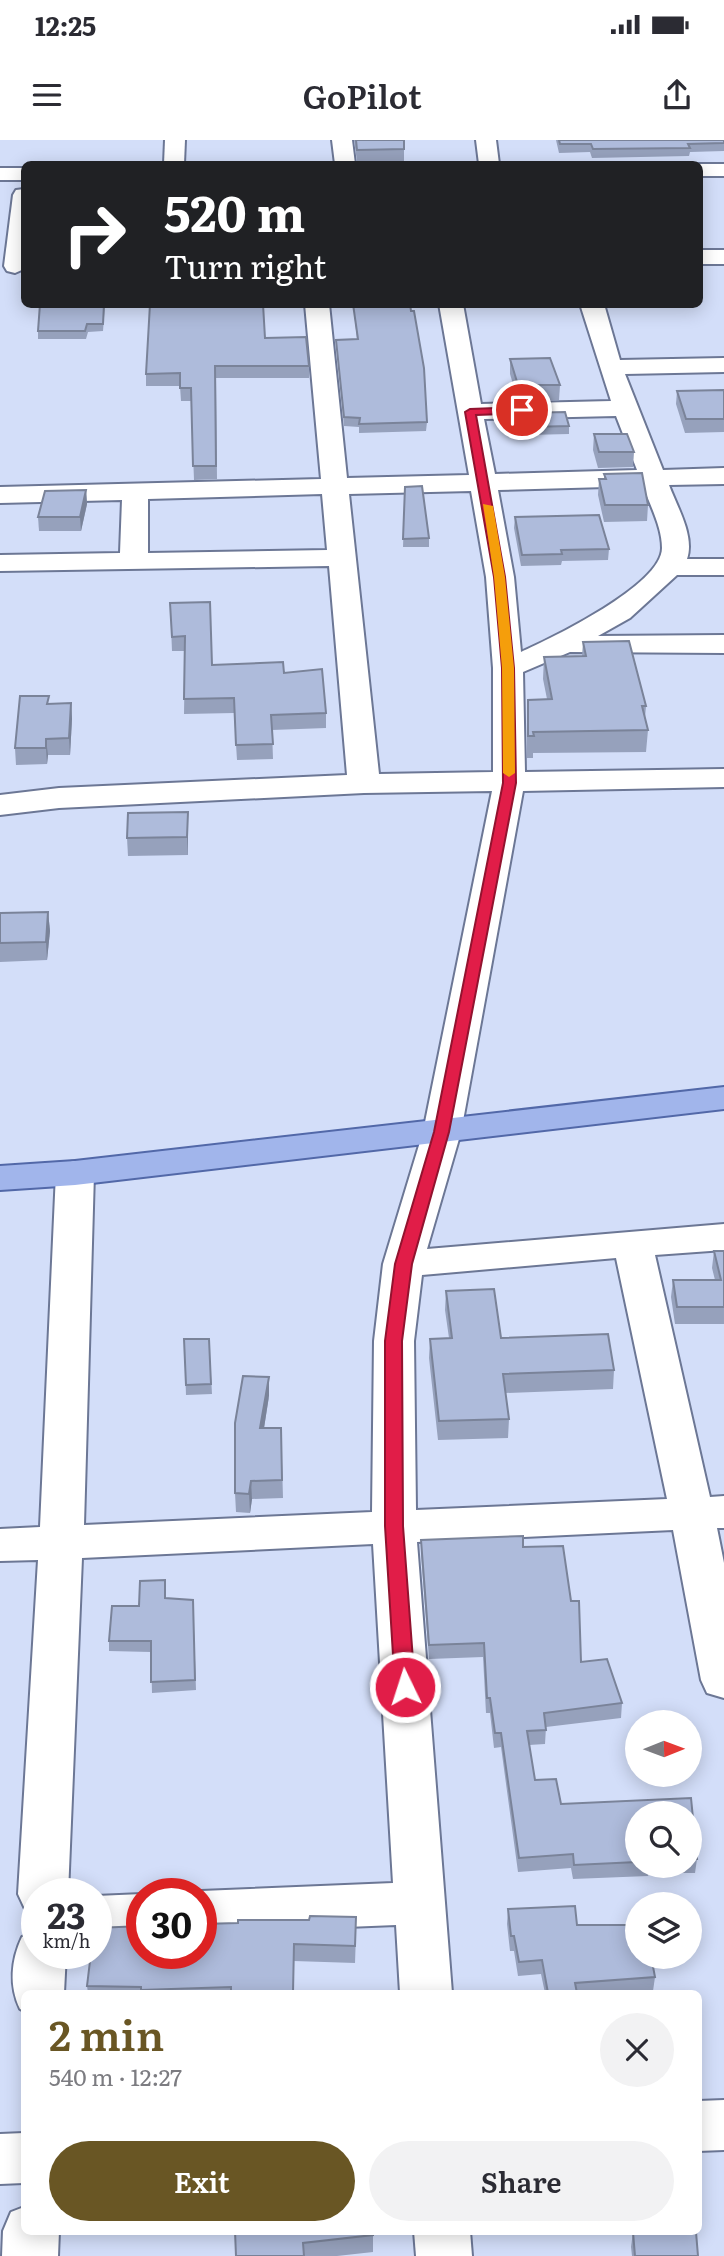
<!DOCTYPE html>
<meta charset="utf-8">
<style>
body{margin:0;font-family:Literata,serif;background:#f2f2f3;color:#2b2b33;height:100vh;display:flex;flex-direction:column;font-size:26px;white-space:nowrap}
*{box-sizing:border-box;margin:0}
p{font-size:23px;color:#7c7c81}
.icon{flex:none;width:38px;height:38px;fill:none;stroke:currentColor;stroke-width:2;stroke-linecap:round;stroke-linejoin:round}
.map{position:relative;flex:1;overflow:hidden}
.drawer{position:absolute;left:21px;top:1850px;width:681px;height:245px;display:flex;flex-direction:column;background:#fff;border-radius:10px;box-shadow:0 4px 18px #0003}
.drawer>*{flex:none}
.top-card{position:absolute;left:21px;top:21px;width:682px;height:147px;border-radius:10px;box-shadow:0 4px 18px #0003;background:#202124;color:#fff;overflow:hidden}
.needle{width:46px;rotate:89deg}
.fabs{position:absolute;left:625px;top:1570px;display:grid;gap:14px}
.fabs a{display:grid;place-items:center;width:77px;height:77px;border-radius:50%;background:#fff;box-shadow:0 4px 18px #0003;font-size:35px}
.speed{position:absolute;left:21px;top:1738px;display:flex;gap:14px;font-size:35px;font-weight:700;text-align:center}
.speed>*{display:grid;place-content:center;width:91px;height:91px;border-radius:50%;background:#fff;box-shadow:0 4px 18px #0003;line-height:1}
.speed small{font-size:18px;font-weight:400}
.speed .limit{border:10px solid #d22;background:#fff;color:#111}
.pin{position:absolute;display:grid;place-items:center;width:60px;height:60px;color:#fff;margin:-30px;border:4px solid #fff;border-radius:50%;box-shadow:0 2px 7px #0007}
.me{position:absolute;width:77px;margin:-38px;rotate:356deg;stroke-linejoin:round;filter:drop-shadow(0 0 5px #0008)}
.turn{display:flex;align-items:center;gap:24px;height:147px;padding:0 28px;font-size:32px}
.turn .icon{width:91px;height:91px;stroke-width:2.5}
.turn b{display:block;font-size:49px;line-height:60px}
.round{display:grid;place-items:center;flex:none;width:74px;height:74px;border-radius:37px;background:#f2f2f3}
.summary{display:flex;align-items:center;justify-content:space-between;height:119px;padding:0 28px}
h1{font-size:42px;font-weight:600;line-height:52px;color:#695624}
.primary-button{display:flex;gap:14px;margin-top:auto;padding:14px 28px}
.primary-button a{flex:1;height:80px;border-radius:42px;background:#695624;color:#fff;font-size:28px;font-weight:600;line-height:80px;text-align:center}
.primary-button a+a{background:#f2f2f3;color:#2b2b33}
.status{display:flex;justify-content:space-between;align-items:center;height:49px;padding:0 35px;background:#fff;direction:ltr}
.status svg{height:19px;fill:currentColor}
header{display:flex;justify-content:space-between;align-items:center;height:91px;padding:0 28px;background:#fff;font-size:32px;font-weight:600}
.map>svg:first-child{display:block}
</style>
<div class="status"><b>12:25</b><svg viewBox="0 0 49 12"><path d="M0 12V9h3v3zM5 12V6h3v6zM10 12V3h3v9zM15 12V0h3v12zM26 1h20v11H26zM47 4h2v5h-2z"/></svg></div>
<header><svg class="icon" aria-label="menu" viewBox="0 0 24 24"><path d="M4 6h16M4 12h16M4 18h16"/></svg>GoPilot<svg class="icon" aria-label="share" viewBox="0 0 24 24"><path d="M12 15V3M7 8l5-5 5 5M5 13v7h14v-7"/></svg></header>
<div class="map">
<svg width="724" height="2116" viewBox="0 0 724 2116">
<rect width="100%" height="100%" fill="#d3def9"/>
<g fill="none" stroke-linecap="round" stroke-linejoin="round">
<g stroke="#6c7795" stroke-width="4">
<g id="minor">
<path d="M165,0h20l-1,24h-20z"/>
<path d="M332,0h20l3,24h-20z"/>
<path d="M476,0h20l3,24h-20z"/>
<path d="M697,24h27v12h-24v-12z"/>
<rect x="0" y="28" width="24" height="12"/>
<path d="M24,49v80l-9,4 -8,-2 -3,-5 9,-71 3,-5z"/>
<rect x="700" y="110" width="24" height="14"/>
<path d="M305,164h24l18,174 122,-3 -30,-171h24l18,100 130,-3 -31,-97h24l16,56 104,-2v14l-99,2 38,96 61,-2v16l-55,1c8,22 26,51 18,74h37v16h-47l-47,43 -32,18 126,-1v18l-154,-1 -47,20 2,100 199,-3v18l-201,4 -62,341 -34,117 297,-25v26l-69,5 55,242 14,-1v32h-7l7,35v135l-17,-5 -6,-13 -28,-150 -256,12 35,451h-52l-4,-68 -195,8v-39h-8l8,-3 192,-8 -20,-339 -291,14 -14,336h-31v19l-12,-4 -7,-15 20,-334 -38,1v-32l40,-2 16,-354 6,-9 13,-3 13,3 6,9 -10,352 288,-13 2,-171 9,-77 40,-132 69,-341 -128,2 -305,15 -59,7v-20l59,-7 288,-13 -18,-209 -329,5v-16l120,-2 2,-53 -122,3v-16l321,-8zM616,276l21,54 -142,4 -11,-55zM643,346c7,19 19,41 19,62 0,37 -110,90 -141,104l-7,-75 -16,-87zM471,351l15,86 7,91v104l-114,2 -30,-280zM322,354l5,56 -179,3v-54zM616,1118l51,241 -251,11 -2,-169 8,-66z"/>
<path d="M142,1754v42l-46,2v-42z"/>
<path d="M37,1792v21h29l-2,40h-40v18l-4,-2c-11,-23 -9,-49 2,-72z"/>
<path d="M724,1960v50l-26,1v-50z"/>
<path d="M24,1993v50l-24,1v-50z"/>
<path d="M24,2067v24h35l-1,25h-56l1,-25 8,-19z"/>
<path d="M414,2091h56l2,25h-56z"/>
</g>
</g>
<g stroke="#5268a8" stroke-width="4">
<path id="major" d="M724,947v22l-649,76 -75,5v-24l75,-5z"/>
</g>
<use href="#minor" fill="#fff" fill-rule="evenodd"/>
<use href="#major" fill="#a1b5eb" fill-rule="evenodd"/>
</g>
<g fill="#96a1bc" fill-rule="evenodd">
<path d="M354,0h50v21h-47z"/>
<path d="M556,0h168v11l-34,1 -1,4 -97,2 -2,-6 -31,1z"/>
<path d="M40,164h65l-2,27 -15,1 -2,7h-48v-8z"/>
<path d="M353,164l74,118 -1,9 -67,2v-6l-15,-1 -8,-86 21,-1z"/>
<path d="M265,198l44,28v12h-93l1,101 -23,1 -3,-79h-10l-1,-15h-34v-12z"/>
<path d="M510,219l50,26 -1,15 -41,1 -8,-27z"/>
<path d="M724,250v42l-39,1 -9,-29 1,-13z"/>
<path d="M524,273l45,13v8l-41,1 -4,-14z"/>
<path d="M594,294l40,18 -1,15 -35,1 -5,-18z"/>
<path d="M604,334l44,31 -1,16 -43,1 -6,-27 1,-16h5z"/>
<path d="M405,347l24,51v9h-26z"/>
<path d="M86,350l1,14 -6,27h-42l-1,-14z"/>
<path d="M515,377l94,32 -1,11 -46,1 -1,4 -40,1 -7,-38z"/>
<path d="M170,463l42,62 72,8 42,40v15l-54,2 1,29 -36,1 -3,-47 -50,1 1,-63h-13z"/>
<path d="M583,502l63,64 -1,12 3,12 -2,22 -113,1v5h-6v-37l1,-21 19,-1 -4,-20 1,-22 38,-1z"/>
<path d="M71,563l1,16 -2,36h-22l-1,9 -31,1 -1,-17 35,-44z"/>
<path d="M188,689v26l-60,1 -1,-18z"/>
<path d="M48,772l2,19 -3,29 -47,2v-49z"/>
<path d="M714,1111h10v73h-49l-4,-27 2,-17h42l-3,-12z"/>
<path d="M446,1151l55,47 113,32 -1,19 -108,4 4,26 -1,19 -70,2 -9,-82 1,-19 19,-1 -4,-28z"/>
<path d="M184,1199h25l3,55 -26,1z"/>
<path d="M269,1256l-5,32h17l2,70 -31,1 -2,14 -14,-1 -1,-19z"/>
<path d="M523,1396v11l40,-1 8,55h8l2,61 26,-3 15,44 -1,15 -75,9 -1,17 -16,1 6,35 21,-1 5,25 130,-6 6,61 -2,14h-46l-1,3 -75,3 -2,-11 -53,4 -17,-125 -7,1 -4,-35h-4l-3,-56 -54,2 -8,-105v-14zM637,1673h53v53h-53z"/>
<path d="M165,1440l1,18 27,2 3,90 -44,3 -1,-41 -42,-1v-10l30,-35z"/>
<path d="M508,1769l69,16 78,52 -2,14 -28,2h-80l-4,-19 -23,2 -4,-25h-4l-3,-27z"/>
<path d="M238,1783l118,11 -1,29 -61,-2 -1,32h-205l-1,-7z"/>
<path d="M235,2091l138,4v17l-36,4h-101z"/>
<path d="M634,2091h40l24,25h-66l-1,-9 2,-15z"/>
</g>
<g fill="#7a8399">
<path d="M86,350l1,14 -6,27 -1,-14z"/>
<path d="M71,563l1,16 -2,36 -1,-17z"/>
<path d="M46,599l2,16 -1,9 -1,-16z"/>
<path d="M188,672v43l-1,-18z"/>
<path d="M48,772l2,19 -3,29 -1,-18z"/>
<path d="M269,1237v19l-8,51 -1,-19z"/>
<path d="M251,1341l1,18 -2,14 -1,-19z"/>
</g>
<g fill="#aebbdb" stroke="#7a8399" stroke-width="2">
<path d="M356,0h48v9l-47,1z"/>
<path d="M559,0h165v3l-36,1 2,4 -97,1 -2,-5h-31z"/>
<path d="M40,164h64l-1,20h-16l-2,7h-47z"/>
<path d="M150,164h113l2,34 41,-1 3,29h-94l1,100h-23l-2,-78h-11v-15l-34,1z"/>
<path d="M353,164h57l1,7h3l10,57 3,54 -68,2 1,-6 -16,-1 -8,-77 22,-1z"/>
<path d="M550,218l10,27h-42l-8,-26z"/>
<path d="M724,250v29h-38l-9,-28z"/>
<path d="M565,272l4,14 -41,1 -4,-14z"/>
<path d="M594,294h33l7,18h-35z"/>
<path d="M642,333l6,32h-43l-6,-26h7l-2,-5z"/>
<path d="M422,346l7,52 -26,1 2,-52z"/>
<path d="M86,350l-6,27h-42l7,-26z"/>
<path d="M599,375l10,34 -48,1 1,4 -40,1 -7,-38z"/>
<path d="M210,462l2,63 71,-3 1,11 38,-4 4,44 -55,2 2,29 -37,1 -2,-47 -50,1 1,-63 -13,1 -2,-34z"/>
<path d="M629,501l17,65h-4l6,24 -115,2 1,4h-6v-36l24,-1 -8,-42 42,-1 -3,-14z"/>
<path d="M20,556h29l-2,8 24,-1 -2,35 -23,1v9h-31z"/>
<path d="M188,672l-1,25 -60,1 1,-25z"/>
<path d="M48,772l-2,30 -46,1v-30z"/>
<path d="M714,1111h10v56h-47l-4,-27h48z"/>
<path d="M494,1149l7,49 107,-4 6,36 -111,4 6,45 -70,2 -9,-82 22,-1 -6,-47z"/>
<path d="M184,1199h25l2,45 -25,1z"/>
<path d="M243,1236l26,1 -9,51h21l1,52 -31,1 -2,13 -14,-1v-70z"/>
<path d="M523,1396v11l40,-1 8,55h8l2,61 26,-3 15,44 -78,10 2,17 -19,1 8,49 21,-1 5,25 130,-6 6,61h-7v-46h-53v49l-63,3 -1,-11 -54,4 -18,-125h-6l-5,-35h-3l-3,-55 -55,2 -8,-105z"/>
<path d="M165,1440v18l28,2 2,80 -44,2v-41h-42l3,-35h27l1,-25z"/>
<path d="M575,1766l2,19h60v31h14l4,21 -80,6 2,10h-29l-6,-33 -23,2 -5,-26h-3l-3,-27z"/>
<path d="M310,1776l46,1 -1,29 -61,-2 -1,49h-62v-6l-90,3v-3l-54,-1 4,-33h5v-25l46,-2v27h59v-29l37,-1v-3h71z"/>
<path d="M235,2091h138v4l-70,8 1,13h-68z"/>
<path d="M637,2091l59,1 2,24h-63l-2,-24z"/>
</g>
<path fill="#e11d48" stroke="#92132f" stroke-width="2" d="M522,267l5,3 -1,3 -50,2 29,162 9,91 2,115 -67,349 -37,132 -10,77 1,185 12,161 -3,6 -7,2 -7,-2 -3,-6 -10,-161v-185l10,-77 39,-132 69,-349 -1,-115 -8,-91 -29,-165 5,-3z"/>
<path fill="#f59e0b" d="M483,364l10,2 12,71 9,91 1,105 -6,4 -6,-4 -1,-105 -8,-91z"/>
</svg>
<div class="fabs">
<a><svg class="needle" viewBox="-14 -14 28 28"><path d="M0-13l5 13h-10z" fill="#e53935"/><path d="M0 13l5-13h-10z" fill="#7c7c81"/></svg></a>
<a><svg class="icon" aria-label="search" viewBox="0 0 24 24"><circle cx="10" cy="10" r="6"/><path d="M15 15l6 6"/></svg></a>
<a><svg class="icon" aria-label="layers" viewBox="0 0 24 24"><path d="M12 4l9 5-9 5-9-5zM3 14l9 5 9-5"/></svg></a>
</div>
<div class="speed"><div>23<small>km/h</small></div><div class="limit">30</div></div>
<div class="pin" style="left:522px;top:270px;background:#d93025"><svg class="icon" aria-label="arrive" viewBox="0 0 24 24"><path d="M6 21V4h12l-3 4 3 4H6"/></svg></div>
<svg class="me" style="left:405px;top:1547px" viewBox="-20 -20 40 40"><circle r="17" fill="#e11d48" stroke="#fff" stroke-width="3"/><path d="M0-11L8 9 0 5-8 9z" fill="#fff"/></svg>
<div class="top-card">
<div class="turn"><svg class="icon" aria-label="right" viewBox="0 0 24 24"><path d="M7 20v-9h11M14 6l5 5-5 5"/></svg><div><b>520 m</b>Turn right</div></div>
</div>
<section class="drawer">
<div class="summary"><div><h1>2 min</h1><p>540 m · 12:27</p></div><a class="round"><svg class="icon" aria-label="close" viewBox="0 0 24 24"><path d="M6 6l12 12M18 6L6 18"/></svg></a></div>
<div class="primary-button"><a>Exit</a><a>Share</a></div>
</section>
</div>
